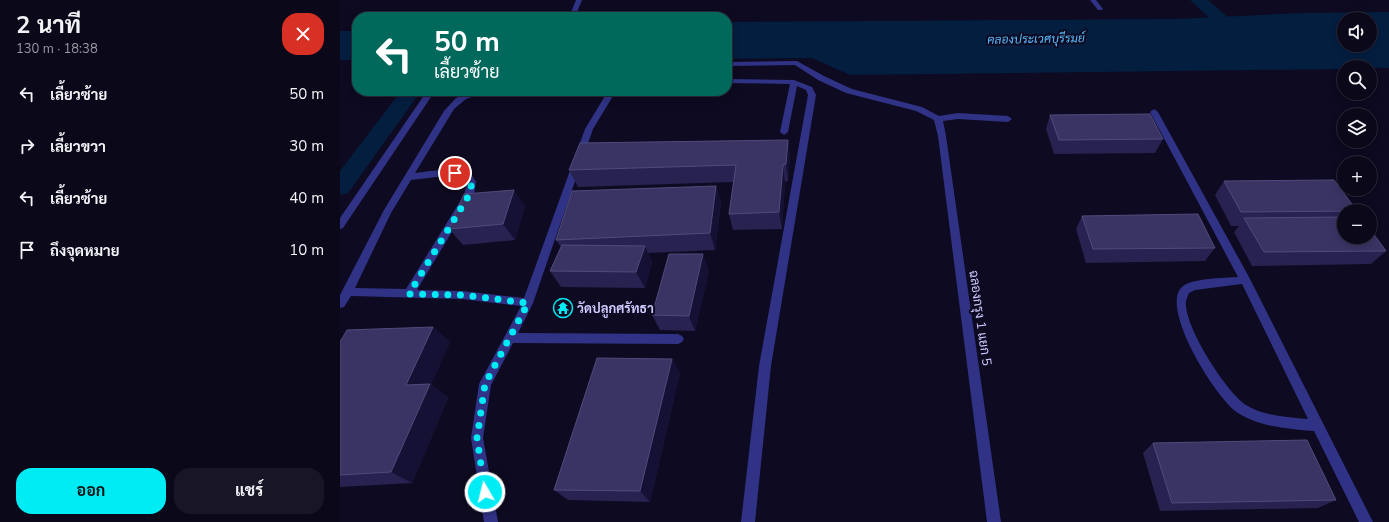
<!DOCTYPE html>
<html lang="th">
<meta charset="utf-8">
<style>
body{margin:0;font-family:"Nunito Sans",Sarabun,sans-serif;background:#181626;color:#f1f3f6;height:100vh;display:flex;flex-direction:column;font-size:15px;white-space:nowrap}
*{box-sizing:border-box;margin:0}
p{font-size:13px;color:#999aa2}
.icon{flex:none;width:22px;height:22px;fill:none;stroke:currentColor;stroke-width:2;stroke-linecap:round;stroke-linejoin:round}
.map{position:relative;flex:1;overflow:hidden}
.sheet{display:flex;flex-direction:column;background:#0a0819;width:340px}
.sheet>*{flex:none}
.top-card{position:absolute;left:12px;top:12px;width:380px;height:84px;border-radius:16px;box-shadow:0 2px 10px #0003,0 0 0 1px #2a2938;background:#00695c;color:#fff;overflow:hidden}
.controls{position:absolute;left:997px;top:12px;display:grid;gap:8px}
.controls a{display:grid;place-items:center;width:40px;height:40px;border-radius:50%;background:#0a0819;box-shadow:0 2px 10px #0003,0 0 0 1px #2a2938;font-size:20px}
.pin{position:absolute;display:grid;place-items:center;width:34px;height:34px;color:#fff;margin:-17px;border:2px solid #fff;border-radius:50%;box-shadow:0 1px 4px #0007}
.me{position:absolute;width:44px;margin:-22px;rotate:352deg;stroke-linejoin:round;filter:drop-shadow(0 0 3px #0008)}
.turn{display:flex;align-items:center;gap:14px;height:84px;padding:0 16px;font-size:18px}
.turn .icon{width:52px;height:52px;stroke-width:2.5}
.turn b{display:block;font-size:28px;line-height:34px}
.round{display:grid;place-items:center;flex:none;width:42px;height:42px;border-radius:16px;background:#181626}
.headline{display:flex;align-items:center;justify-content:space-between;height:68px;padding:0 16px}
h1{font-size:24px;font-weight:700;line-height:30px}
.button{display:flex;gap:8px;margin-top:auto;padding:8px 16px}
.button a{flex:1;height:46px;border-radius:16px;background:#00ecf5;color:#111;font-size:16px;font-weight:700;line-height:46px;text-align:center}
.button a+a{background:#181626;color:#f1f3f6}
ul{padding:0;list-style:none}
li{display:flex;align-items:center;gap:12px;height:52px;padding:0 16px}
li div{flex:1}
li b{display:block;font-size:15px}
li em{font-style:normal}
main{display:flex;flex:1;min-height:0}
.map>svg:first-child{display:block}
</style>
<main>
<section class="sheet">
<div class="headline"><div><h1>2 นาที</h1><p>130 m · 18:38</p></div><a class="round" style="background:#d93025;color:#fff"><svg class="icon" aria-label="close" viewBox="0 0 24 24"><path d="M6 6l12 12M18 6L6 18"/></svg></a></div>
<ul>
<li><svg class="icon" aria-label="left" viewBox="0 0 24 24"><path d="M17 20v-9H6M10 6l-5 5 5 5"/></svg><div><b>เลี้ยวซ้าย</b></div><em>50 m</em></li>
<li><svg class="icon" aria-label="right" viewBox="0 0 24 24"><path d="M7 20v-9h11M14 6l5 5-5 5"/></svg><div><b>เลี้ยวขวา</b></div><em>30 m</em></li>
<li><svg class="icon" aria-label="left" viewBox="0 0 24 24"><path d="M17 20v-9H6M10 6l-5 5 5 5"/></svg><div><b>เลี้ยวซ้าย</b></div><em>40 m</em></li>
<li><svg class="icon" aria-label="arrive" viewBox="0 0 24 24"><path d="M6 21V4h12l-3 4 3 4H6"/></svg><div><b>ถึงจุดหมาย</b></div><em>10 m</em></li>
</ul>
<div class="button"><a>ออก</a><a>แชร์</a></div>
</section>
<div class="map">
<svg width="1049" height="522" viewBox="0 0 1049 522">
<rect width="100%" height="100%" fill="#0d0a21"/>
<g fill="#041e40" fill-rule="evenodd">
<path d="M1049,12v56l-45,-1v2l-494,6 -38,-17 -85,1v-37l448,-3 128,-6zM1004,19h26v26h-26z"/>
<rect x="0" y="31" width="17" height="29"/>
</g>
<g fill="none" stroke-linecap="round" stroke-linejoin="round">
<g fill="#041e40" fill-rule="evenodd">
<path d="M850,0h18l41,36 -3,4 -6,1 -6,-1z"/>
<path d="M61,91h20l-73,102 -8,2v-24z"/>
</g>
<g fill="#303285" fill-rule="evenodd">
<path d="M236,0h6l-7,17h-6z"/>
<path d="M750,0h6l7,9 -1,1h-4z"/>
<path d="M457,61l27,15 28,13 70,18 17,9 19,-3 50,3 4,3 -4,3 -50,-3 -15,2 3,15 55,386h-14l-49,-386 -4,-16 -18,-9 -70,-18 -28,-13 -23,-15 -68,1v-4z"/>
<path d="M387,79l67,1 18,7 4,8 -45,271 -16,156h-14l18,-156 49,-271 -2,-5 -9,-4 -9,46 -4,3 -4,-3 10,-48 -63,-1z"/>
<path d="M87,91h8l-92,137 -3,1v-11z"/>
<path d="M135,91h13l-22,8 -12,10 -39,64c11,-1 41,-6 51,-3 4,2 8,8 10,12l-2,13 -57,95 45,1 62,7 61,-169 23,-38h8l-23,38 -60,174 -15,30 160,1 4,2 2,3 -2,3 -4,2 -165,-1 -22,42 -8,53 15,84h-14l-13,-84 8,-54 42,-78 -59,-7 -111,-3 -7,11 -4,1v-13l44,-85 60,-99 12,-13zM105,176h17l5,7 -3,12 -58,94 -51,-1 36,-75 20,-33z"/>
<path d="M814,109l4,3 91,165 124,245h-14l-45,-91c-25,-2 -54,-4 -76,-18 -21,-13 -79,-105 -56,-126 9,-9 43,-9 56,-10l-88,-165zM902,284l66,135c-20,-2 -45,-3 -62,-14 -20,-13 -63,-80 -60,-104 1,-3 2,-6 3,-8l6,-3z"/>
</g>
</g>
<g fill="#272250">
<path d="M710,115l113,24 -8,14 -101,1 -8,-25z"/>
<path d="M448,140l2,17 -2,24 -3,1 -3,47 -49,1 -4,-16 4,-32 -155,5 -9,-17z"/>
<path d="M884,181l120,30v26l42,14 -15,13 -119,2 -18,-34 5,-6h-8l-16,-31z"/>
<path d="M376,186l5,17 -6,47 -67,3 4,9 -7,26 -84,-1 -11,-16 11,-24 -5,-7z"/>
<path d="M185,206l-10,34 -52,5 -14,-16z"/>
<path d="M742,216l133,32 -10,13 -119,2 -10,-34z"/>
<path d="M369,270l-14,61 -35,-1 -8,-15z"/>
<path d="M93,327l17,15 -19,42 17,14 -36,85 -72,4v-145z"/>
<path d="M332,359l8,14 -30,129 -82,-2 -14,-10z"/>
<path d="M813,443l183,57 -18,8 -158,3 -17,-58z"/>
</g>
<g fill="#151135">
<path d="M448,140l2,17 -2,24 -2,-17z"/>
<path d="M443,165l2,17 -3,47 -3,-17z"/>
<path d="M376,186l5,17 -6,47 -5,-17z"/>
<path d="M174,190l11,16 -10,34 -12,-16z"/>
<path d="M305,246l7,16 -7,26 -9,-16z"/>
<path d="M363,254l6,16 -14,61 -6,-15z"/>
<path d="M93,327l17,15 -19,42 17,14 -36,85 -21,-11 15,-87z"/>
<path d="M332,359l8,14 -30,129 -10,-11z"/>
</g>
<g fill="#393463" stroke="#504b7b">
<path d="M810,114l13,25 -104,1 -9,-25z"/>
<path d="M448,140l-2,24 -3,1 -4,47 -50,2 7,-49 -167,5 11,-27z"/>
<path d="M994,180l23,31 -116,1 -17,-31z"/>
<path d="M376,186l-6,47 -154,7 16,-49z"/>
<path d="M174,190l-11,34 -54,5 15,-35z"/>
<path d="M858,214l17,34 -122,1 -11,-33z"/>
<path d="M1004,217v20h26v-8l16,22 -122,1 -20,-34z"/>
<path d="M222,245l83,1 -9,26 -86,-1z"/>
<path d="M329,254h34l-14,62 -37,-1z"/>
<path d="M93,327l-27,58 24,-1 -39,88 -51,3v-133l7,-12z"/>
<path d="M257,358l75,1 -32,132 -86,-1z"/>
<path d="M967,440l29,60 -164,3 -19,-60z"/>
</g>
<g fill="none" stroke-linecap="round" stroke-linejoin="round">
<path stroke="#00ecf5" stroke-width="7" stroke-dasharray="0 12.6" d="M115,173h9l8,9 -3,13 -60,99 53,1 66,8 -43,81 -8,54 8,54"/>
</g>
<defs>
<g id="temple-ring" transform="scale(1)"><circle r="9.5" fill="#0d0a21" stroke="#00ecf5" stroke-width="1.5"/><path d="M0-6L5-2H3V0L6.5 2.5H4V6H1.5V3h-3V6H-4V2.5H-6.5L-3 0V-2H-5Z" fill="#00ecf5"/></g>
</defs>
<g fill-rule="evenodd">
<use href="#temple-ring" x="223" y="308"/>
</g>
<g text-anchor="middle" stroke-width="4" stroke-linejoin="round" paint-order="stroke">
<g font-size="12" font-style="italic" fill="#58bcff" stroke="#0d0a21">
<text transform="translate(696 39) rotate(-1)" y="4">คลองประเวศบุรีรมย์</text>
</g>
<g font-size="13" font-weight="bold" fill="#cdcaff" stroke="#0d0a21" text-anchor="start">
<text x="237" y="313">วัดปลูกศรัทธา</text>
</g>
<g font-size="13" fill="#cdcaff" stroke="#0d0a21">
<text transform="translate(641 318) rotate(82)" y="5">ฉลองกรุง 1 แยก 5</text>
</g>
</g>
</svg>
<div class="controls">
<a><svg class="icon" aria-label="sound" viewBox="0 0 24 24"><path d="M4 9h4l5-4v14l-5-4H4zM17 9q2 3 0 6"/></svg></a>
<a><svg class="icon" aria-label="search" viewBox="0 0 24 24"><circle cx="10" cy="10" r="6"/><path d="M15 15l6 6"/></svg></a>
<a><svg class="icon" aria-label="layers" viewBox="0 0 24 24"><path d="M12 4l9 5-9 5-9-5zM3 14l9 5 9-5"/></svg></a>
<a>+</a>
<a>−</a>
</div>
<div class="pin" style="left:115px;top:173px;background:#d93025"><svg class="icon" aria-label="arrive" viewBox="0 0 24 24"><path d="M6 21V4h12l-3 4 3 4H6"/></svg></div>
<svg class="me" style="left:145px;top:492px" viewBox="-20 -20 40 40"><circle r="17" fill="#00ecf5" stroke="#fff" stroke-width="3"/><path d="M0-11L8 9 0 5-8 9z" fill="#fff"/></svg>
<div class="top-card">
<div class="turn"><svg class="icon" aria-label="left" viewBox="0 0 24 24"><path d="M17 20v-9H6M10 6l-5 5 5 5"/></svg><div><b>50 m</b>เลี้ยวซ้าย</div></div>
</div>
</div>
</main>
